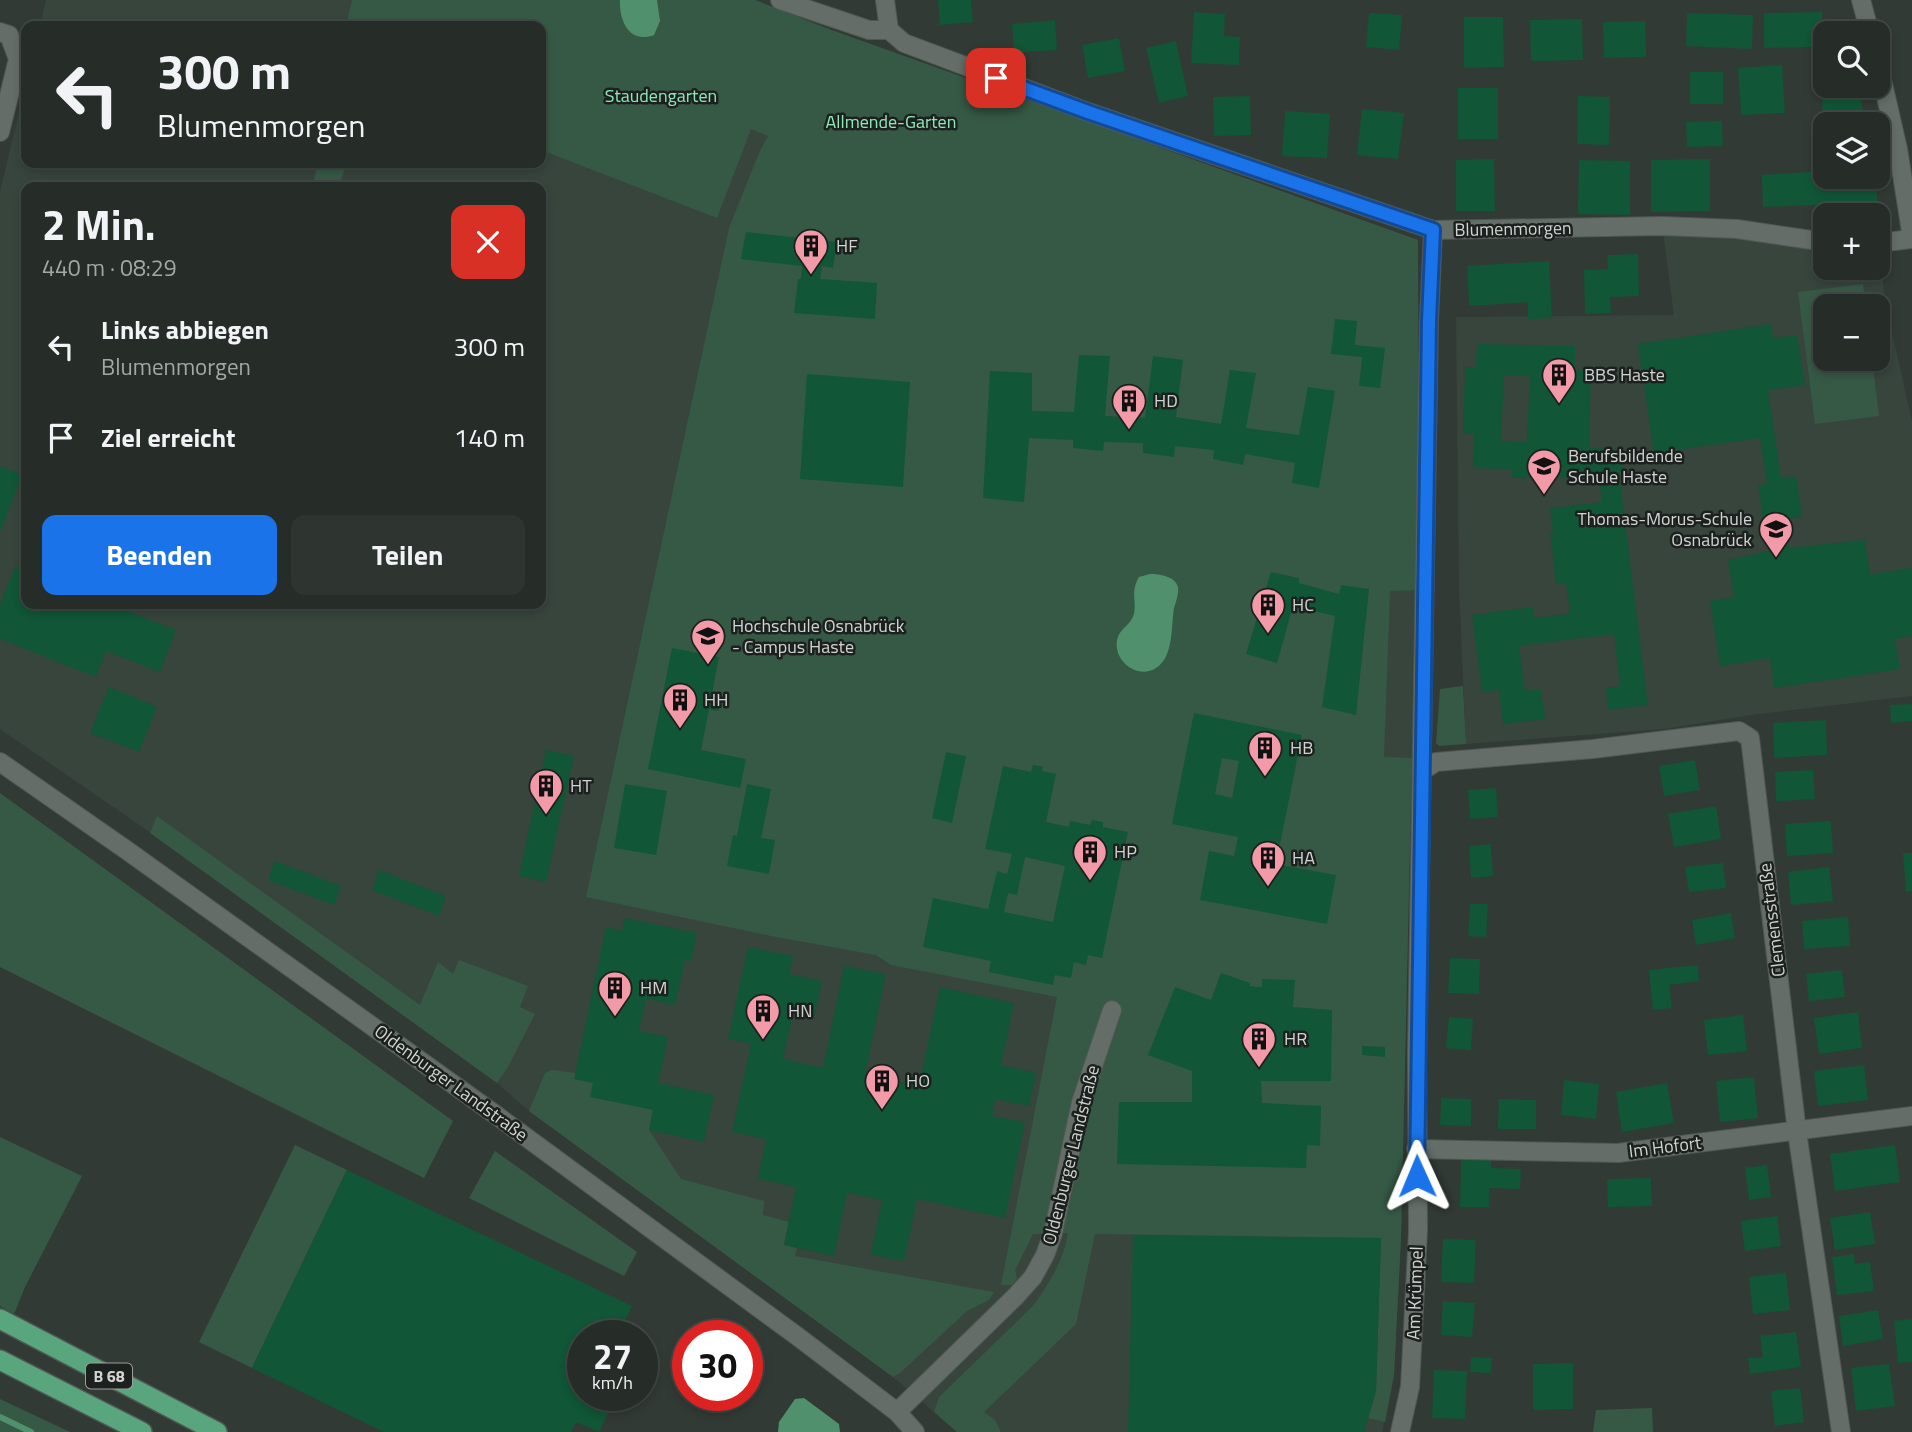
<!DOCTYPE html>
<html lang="de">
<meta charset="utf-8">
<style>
body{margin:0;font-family:"Titillium Web",sans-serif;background:#2e3430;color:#f1f3f6;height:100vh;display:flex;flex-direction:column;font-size:26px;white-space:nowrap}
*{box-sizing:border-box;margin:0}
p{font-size:23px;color:#a4a7a8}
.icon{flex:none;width:38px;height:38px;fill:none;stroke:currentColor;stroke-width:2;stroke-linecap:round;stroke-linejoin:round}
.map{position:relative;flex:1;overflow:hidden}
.panel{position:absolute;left:21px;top:182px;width:525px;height:427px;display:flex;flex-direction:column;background:#262c28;border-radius:14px;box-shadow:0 4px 10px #0003,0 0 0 2px #424845}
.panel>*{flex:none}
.banner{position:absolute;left:21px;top:21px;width:525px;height:147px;border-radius:14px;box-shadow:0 4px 10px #0003,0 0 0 2px #424845;background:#262c28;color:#f1f3f6;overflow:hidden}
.buttons{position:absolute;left:1813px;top:21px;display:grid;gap:14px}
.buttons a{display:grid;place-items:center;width:77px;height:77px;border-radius:14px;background:#262c28;box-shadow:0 4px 10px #0003,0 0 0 2px #424845;font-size:35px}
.speed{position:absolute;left:567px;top:1320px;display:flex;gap:14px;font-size:35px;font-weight:700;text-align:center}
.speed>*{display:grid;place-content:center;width:91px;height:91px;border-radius:50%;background:#262c28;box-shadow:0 4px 10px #0003,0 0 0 2px #424845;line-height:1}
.speed small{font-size:18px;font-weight:400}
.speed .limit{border:10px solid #d22;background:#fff;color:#111}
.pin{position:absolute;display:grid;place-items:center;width:60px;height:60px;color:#fff;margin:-30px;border-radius:14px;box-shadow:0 4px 10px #0006}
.me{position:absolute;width:77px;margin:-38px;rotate:359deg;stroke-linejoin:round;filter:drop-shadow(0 0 5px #0008)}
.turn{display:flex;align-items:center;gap:24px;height:147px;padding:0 21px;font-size:32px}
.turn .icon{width:91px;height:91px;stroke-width:2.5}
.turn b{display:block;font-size:49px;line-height:60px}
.round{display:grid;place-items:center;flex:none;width:74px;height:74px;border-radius:14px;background:#2e3430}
.overview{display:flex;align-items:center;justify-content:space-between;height:119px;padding:0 21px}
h1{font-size:42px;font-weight:700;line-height:52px}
.primary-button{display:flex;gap:14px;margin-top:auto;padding:14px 21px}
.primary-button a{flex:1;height:80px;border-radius:14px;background:#1a73e8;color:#fff;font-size:28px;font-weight:700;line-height:80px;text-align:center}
.primary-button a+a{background:#2e3430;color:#f1f3f6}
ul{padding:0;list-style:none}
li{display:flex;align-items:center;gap:21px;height:91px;padding:0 21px}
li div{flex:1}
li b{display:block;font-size:26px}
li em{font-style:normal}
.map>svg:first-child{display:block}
</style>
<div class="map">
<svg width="1912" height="1432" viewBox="0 0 1912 1432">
<rect width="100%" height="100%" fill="#323a35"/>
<g fill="#37453d" fill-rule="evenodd">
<path d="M46,0h709l71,28 592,212 1,350 -7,168 -11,480 -7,137 -12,57h-425l-64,-55 -364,-266 -32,-28 -317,-230 -180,-124v-537l26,-110v81h515v-137h-501zM26,187h515v417h-515z"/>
<path d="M1662,226l163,16v26h53v-25h3l3,54 28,124v275l-161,19 -87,14 -198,15 -7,-156 -3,-271 218,-2zM1825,306h53v53h-53z"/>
</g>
<g fill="#365946">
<path d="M352,0h403l71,28 592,212 1,350 -29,1 -6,166 28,1 -11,480 -7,137 -9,47 -17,-4 8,-27 5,-153 -286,-4 -19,90 -92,88 11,8 6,12h-44l-23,-20 5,-15 93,-90c16,-21 32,-47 36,-74l-35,1 -18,36 2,9 -5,6h-11l56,-288 -166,-32 -15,-10 -105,-19 -185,-39 143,-669 30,-75 9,-17 -17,-7 -34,89 -176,-68v-124h-195z"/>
<path d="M318,163h29l-9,24h-26z"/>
<path d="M1863,284l3,22h-41v53h47l7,57 -64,8 -17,-132z"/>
<path d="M1463,686l3,58 -27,2 -3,-3 4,-54z"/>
<path d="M0,793l453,328 -29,57 -424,-211z"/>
<path d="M157,816l263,189 18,-43 15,12 6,-14 69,26 -8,21 15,7 -27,53 -11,16 -347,-250z"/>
<path d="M552,1070l24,3 77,37 -4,20 32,49 83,22 -1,14 26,7 -5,23 13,3 -2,8 199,36 -5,8 -22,11 -67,62 -7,4 -364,-266 16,-38z"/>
<path d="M0,1137l82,39 -57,111 -11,27 -14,-8z"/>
<path d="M295,1145l52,25 -95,198 -53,-26z"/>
<path d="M495,1151l142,101 -13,24 -155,-78z"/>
<path d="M0,1399l70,33h-70z"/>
<path d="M1652,1408l1,24h-60l3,-22z"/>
</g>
<g fill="#50906d">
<path d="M657,0l3,21 -6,14c-24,9 -35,-13 -34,-35z"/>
<path d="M1150,574c9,0 25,2 28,13 1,6 -2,15 -4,21 -3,18 0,49 -18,60 -18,12 -43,-7 -39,-28 2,-11 14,-15 17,-26 3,-15 -4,-21 5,-37z"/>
<path d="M804,1398l35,26 1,8h-62l1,-10 16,-23z"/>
</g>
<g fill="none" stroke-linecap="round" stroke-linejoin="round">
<path stroke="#50906d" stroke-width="6" d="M0,1417l31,15"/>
</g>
<g fill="#105637" fill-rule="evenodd">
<path d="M938,0h33l2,22 -33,3z"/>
<path d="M1194,12l31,2 -1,22 16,1 -1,28 -48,-2z"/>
<path d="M1822,12v35l-58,1v-35z"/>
<path d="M1369,13l33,2 -3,35 -33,-3z"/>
<path d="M1687,13l66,2 -1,34 -66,-3z"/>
<path d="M1464,17h39l1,50 -40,1z"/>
<path d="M1582,19l1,41 -52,1 -1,-41z"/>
<path d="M1055,20l2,30 -43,3 -2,-29z"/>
<path d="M1645,21l1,36 -42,1 -1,-36z"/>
<path d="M1119,38l6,33 -37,7 -6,-33z"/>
<path d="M1176,41l12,55 -29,7 -13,-55z"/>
<path d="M1782,65l3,48 -44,2 -3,-47z"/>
<path d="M1825,68v18h33l8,38h-43l-2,-55z"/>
<rect x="1690" y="72" width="33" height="32"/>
<rect x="1458" y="88" width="40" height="51"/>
<path d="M1250,96l1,39 -37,1 -1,-39z"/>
<path d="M1578,96l32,1 -1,48 -32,-1z"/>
<path d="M1362,109l42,4 -6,46 -41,-4z"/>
<path d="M1285,111l45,3 -3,44 -45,-2z"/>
<path d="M1722,121l1,25 -36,1 -1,-25z"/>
<path d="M1494,159l1,52h-39v-51z"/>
<path d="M1710,159v52l-59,1v-52z"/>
<path d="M1579,160l51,1v54l-52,-1z"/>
<path d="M1825,171v6h49l4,25 -39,7 -1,-5 -75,3 -1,-32z"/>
<path d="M746,232l91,10 -4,26 -11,-2 -2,13 57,4 -2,36 -81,-6 4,-34h3l1,-13 -61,-7z"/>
<path d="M1638,254l1,42 -29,1 1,16 -26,1 -1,-44 24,-1 -1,-14z"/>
<path d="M1549,261l3,57 -24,1v-17l-59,4 -2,-40z"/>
<path d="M1335,319l22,2 -2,24 30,3 -5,40 -21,-2 3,-29 -31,-3z"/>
<path d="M1771,324l2,14 24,-3 8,50 -37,5 13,88 15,-2 6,41 -17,2 4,29 76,-8 5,34 42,-6v68l-17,3 5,30 -126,19 -4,-30 -50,8 -10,-65 24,-4 -6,-37 45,-10 -4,-31 -6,1 -5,-35 9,-1 -7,-46 -106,15 -16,-109z"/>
<path d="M1477,344l98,2v23h16l-2,79 27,1 7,19 -4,6 29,231 -40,5 -2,-22 14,-2 -6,-52 -95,12 6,45 16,-2 4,30 -42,5 -4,-34 -17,2 -10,-77 61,-8 1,11 36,-4 -4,-31 -10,1 -6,-51h3l-3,-25 52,-6 -3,-25 -87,1v-9l-39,-1 1,-35h-11l2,-66 11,1zM1504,375l26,1 -3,66 -26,-1z"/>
<path d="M1079,355l31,1 -5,60 40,2 8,-62 30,4 -7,57 45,7 9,-54 26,3 -10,55 53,7 9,-48 27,4 -16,97 -27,-5 3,-20 -50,-9 -2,11 -30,-6 1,-9 -39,-4 -1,11 -31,-4v-10l-39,-1 -1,9 -30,-3v-8l-44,-2 -5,64 -41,-4 7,-127 42,2v38l42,1z"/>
<path d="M807,374l103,8 -7,105 -103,-8z"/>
<path d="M0,466l22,9 -22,57z"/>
<path d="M15,567l11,4v33h83l67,26 -16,42 -54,-21 -10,26 -96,-38v-34z"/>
<path d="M1271,572l28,6v5l40,11 2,-9 28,4 -13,126 -34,-8 13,-91 -42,-10 -16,57 -31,-9z"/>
<path d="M672,648l47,9 -7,36 9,2 -3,16 -9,-2 -8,41 45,9 -6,29 -92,-19z"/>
<path d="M109,687l48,20 -18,45 -49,-19z"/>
<path d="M1912,704v17l-21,2 -1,-18z"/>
<path d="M1194,713l108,22 -22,109 -12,-3 -4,21 72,13 -9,49 -127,-24 9,-49 25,5 4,-19 -66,-13zM1222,758l17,3 -7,37 -17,-4z"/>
<path d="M1826,720l1,35 -53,3 -1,-35z"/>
<path d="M546,750l28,6 -28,126 -27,-6z"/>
<path d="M946,752l20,4 -14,67 -20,-5z"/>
<path d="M1695,760l5,30 -36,6 -5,-30z"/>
<path d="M1033,765l10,2 -1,4 14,3 -10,48 23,5 1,-6 20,4 2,-5 11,2v5l25,5 -26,126 -14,-3 -2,10 -12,-3 -3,16 -16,-3 -2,10 -64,-13 2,-11 -68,-14 10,-49 55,11 9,-38 10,3 5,-20 -27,-5 18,-83 28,6zM1025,857l40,9 -12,56 -49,-10 4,-19 9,2z"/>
<path d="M1813,770l2,29 -39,2 -1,-29z"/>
<path d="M625,784l42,7 -11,64 -42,-7z"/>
<path d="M747,784l24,5 -10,49 14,2 -6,34 -42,-8 6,-31 4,1z"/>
<path d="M1496,788l2,29 -28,2 -2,-29z"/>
<path d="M1716,806l5,33 -47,8 -6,-33z"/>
<path d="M1831,821l2,32 -46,3 -2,-32z"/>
<path d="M1491,844l2,32 -22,2 -2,-32z"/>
<path d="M1903,853h9v38l-6,1z"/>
<path d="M275,861l66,25 -7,19 -66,-25z"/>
<path d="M1723,863l3,25 -37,4 -4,-25z"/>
<path d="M1829,867l4,34 -42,4 -3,-33z"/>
<path d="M379,870l67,26 -7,20 -67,-26z"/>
<path d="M1470,904h18l-2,33 -18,-1z"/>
<path d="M1731,913l4,25 -39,7 -4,-25z"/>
<path d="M1848,917l2,29 -46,3 -2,-28z"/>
<path d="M625,918l72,15 -6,28 -6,-1 -10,45 -29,-6 -7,32 29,6 -10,46 56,12 -10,47 -55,-12 4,-20 -63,-13 3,-14 -19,-4 32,-152 16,4z"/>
<path d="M748,947l45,9 -4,18 33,7 -8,37 -21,-5 -10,46 40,9 21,-102 42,8 -21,100 54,12 21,-99 74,16 -13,62 35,8 -7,33 -34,-7 -3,17 33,6 -20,96 -88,-19 -13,62 -33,-6 11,-55 -35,-7 -13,63 -50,-11 12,-58 -38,-8 8,-40 -34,-7 19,-88 -23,-5z"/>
<path d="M1450,958l30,1 -1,35 -31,-1z"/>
<path d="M1698,965l1,16 -30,4 3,23 -19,2 -4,-40z"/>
<path d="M1842,970l3,27 -36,4 -3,-27z"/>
<path d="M1221,973l29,10v3l7,1h5v-8l33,1 -2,27 39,3 -1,71h-70l1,22 59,3 -1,40 -13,-1 -1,23 -189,-4 2,-62h73v-31l-44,-16 27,-68 36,13z"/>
<path d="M1858,1012l4,36 -43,6 -5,-36z"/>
<path d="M1743,1015l4,36 -39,4 -4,-35z"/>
<path d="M1449,1017l24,2 -2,31 -25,-2z"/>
<path d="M1362,1046l23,1v10l-23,-2z"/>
<path d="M1864,1065l4,35 -50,6 -4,-35z"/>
<path d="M1754,1077l4,41 -38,4 -4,-41z"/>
<path d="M1564,1080l35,4 -3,35 -35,-4z"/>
<path d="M1667,1083l7,40 -52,9 -6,-40z"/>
<path d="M1441,1098l30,1v27l-31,-1z"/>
<path d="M1499,1099l37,1v29h-38z"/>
<path d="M1895,1145l5,37 -65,9 -5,-37z"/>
<path d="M1461,1160h30v8l30,1 -1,20 -31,-1v19h-29z"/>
<path d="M1767,1165l4,32 -22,3 -4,-32z"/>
<path d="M347,1170l285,136 -14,29h-35v60h27l6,2 -17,35 -23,-10 -5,10h-187l-132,-64z"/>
<path d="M1651,1178l1,28 -44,1 -1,-28z"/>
<path d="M1870,1212l5,32 -40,6 -5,-32z"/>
<path d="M1777,1216l4,30 -36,5 -4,-30z"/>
<path d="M1133,1235l248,3 -5,153 -12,41h-236z"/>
<path d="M1443,1239l33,1 -2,43 -33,-1z"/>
<path d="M1854,1254l1,10 15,-2 4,29 -37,4 -5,-38z"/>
<path d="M1786,1273l4,37 -37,4 -4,-37z"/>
<path d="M1443,1301l32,2 -3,34 -31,-2z"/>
<path d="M1878,1310l5,29 -40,7 -4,-30z"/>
<path d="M1912,1319v43l-14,1 -4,-42z"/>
<path d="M1796,1332l5,35 -51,7 -2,-16 15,-1 -3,-21z"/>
<path d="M1471,1357l21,1 -1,15 -21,-1z"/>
<path d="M1573,1363v46l-40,1v-46z"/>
<path d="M1889,1364l6,42 -39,5 -5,-43z"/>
<path d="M1434,1370l33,1 -2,48 -33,-1z"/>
<path d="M1800,1388l4,34 -29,4 -4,-35z"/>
</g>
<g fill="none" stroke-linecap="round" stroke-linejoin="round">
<g stroke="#505753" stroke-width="20">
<g id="minor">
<path d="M780,0l89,30h20l15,13 184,69 345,118 229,-4 75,3 88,13"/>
<path d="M885,0l4,30"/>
<path d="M0,32l9,3 9,24 -18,73"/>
<path d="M1878,243l34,-4"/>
<path d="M1422,771l14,-9 157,-13 146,-18 11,7 47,394 44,300"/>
<path d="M1416,1149l202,4 294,-37"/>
<path d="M897,1412l118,-115 18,-20 12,-22 8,-22 28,-131 31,-92"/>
<path d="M1400,1432l10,-45 8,-156 -1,-179 12,-731 4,-91"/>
</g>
</g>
<g stroke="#505753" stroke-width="20">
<g id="tertiary">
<path d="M1861,0l9,33"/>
<path d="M1878,62l20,87 14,89"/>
<path d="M0,762l125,87 371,266 305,224 96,73 18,20"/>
</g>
</g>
<g stroke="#505753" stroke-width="22">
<g id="trunk">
<path d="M0,1319l217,113"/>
<path d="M0,1360l142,72"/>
</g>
</g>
<use href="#minor" stroke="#646d68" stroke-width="18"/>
<use href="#tertiary" stroke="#646d68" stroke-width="18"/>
<use href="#trunk" stroke="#59a67e" stroke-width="19"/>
</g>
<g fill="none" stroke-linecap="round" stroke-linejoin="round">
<g stroke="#114b97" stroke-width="18">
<path id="route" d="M996,78l92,34 345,118 -4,91 -12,855"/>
</g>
<use href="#route" stroke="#1a73e8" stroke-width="12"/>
</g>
<defs>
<g id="building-pin" transform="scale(1.75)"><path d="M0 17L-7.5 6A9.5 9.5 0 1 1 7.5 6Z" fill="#f39aa9" stroke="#1c201e"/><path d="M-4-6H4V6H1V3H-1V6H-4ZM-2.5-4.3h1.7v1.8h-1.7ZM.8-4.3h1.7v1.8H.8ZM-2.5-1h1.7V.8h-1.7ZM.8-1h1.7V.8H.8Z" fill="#111"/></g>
<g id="school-pin" transform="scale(1.75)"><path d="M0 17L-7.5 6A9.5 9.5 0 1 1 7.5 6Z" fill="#f39aa9" stroke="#1c201e"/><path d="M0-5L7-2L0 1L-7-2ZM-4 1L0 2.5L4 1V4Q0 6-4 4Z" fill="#111"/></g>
<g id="university-pin" transform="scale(1.75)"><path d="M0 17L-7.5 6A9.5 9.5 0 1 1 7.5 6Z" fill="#f39aa9" stroke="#1c201e"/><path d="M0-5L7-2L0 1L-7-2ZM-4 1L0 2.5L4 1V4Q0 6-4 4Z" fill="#111"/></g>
</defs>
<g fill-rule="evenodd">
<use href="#building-pin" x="811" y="246"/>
<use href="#building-pin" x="1559" y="375"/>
<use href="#building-pin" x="1129" y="401"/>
<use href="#school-pin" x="1544" y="466"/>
<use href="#school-pin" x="1776" y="529"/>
<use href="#building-pin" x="1268" y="605"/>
<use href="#university-pin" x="708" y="636"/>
<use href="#building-pin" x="680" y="700"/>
<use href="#building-pin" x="1265" y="748"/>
<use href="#building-pin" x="546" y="786"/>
<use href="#building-pin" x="1090" y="852"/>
<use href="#building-pin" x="1268" y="858"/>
<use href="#building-pin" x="615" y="988"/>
<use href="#building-pin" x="763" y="1011"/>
<use href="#building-pin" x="1259" y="1039"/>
<use href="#building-pin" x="882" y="1081"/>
</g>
<g text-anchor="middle" stroke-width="5" stroke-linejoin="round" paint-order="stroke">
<rect fill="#1c201e" stroke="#9a9f9c" stroke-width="2" x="86" y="1363.5" width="46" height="25" rx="5"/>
<g font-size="16" font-weight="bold" fill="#d0d5d2">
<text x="109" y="1382">B 68</text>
</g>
<g font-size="18" fill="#8deab8" stroke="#1c201e">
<text x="661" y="102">Staudengarten</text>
<text x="891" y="128">Allmende-Garten</text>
</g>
<g font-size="18" fill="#d0d5d2" stroke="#1c201e">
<text transform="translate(1513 229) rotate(-1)" y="6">Blumenmorgen</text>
<text transform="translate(1772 920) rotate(-97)" y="6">Clemensstraße</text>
<text transform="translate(451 1083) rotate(36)" y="6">Oldenburger Landstraße</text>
<text transform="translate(1665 1147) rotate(-7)" y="6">Im Hofort</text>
<text transform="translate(1071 1155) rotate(-76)" y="6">Oldenburger Landstraße</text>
<text transform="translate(1415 1293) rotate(-88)" y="6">Am Krümpel</text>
</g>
<g font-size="18" fill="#d0d5d2" stroke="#1c201e" text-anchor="start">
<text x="836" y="252">HF</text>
<text x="1584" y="381">BBS Haste</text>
<text x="1154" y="407">HD</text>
<text x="1568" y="462">Berufsbildende<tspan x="1568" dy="21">Schule Haste</tspan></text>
<text x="1752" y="525" text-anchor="end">Thomas-Morus-Schule<tspan x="1752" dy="21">Osnabrück</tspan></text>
<text x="1292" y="611">HC</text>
<text x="732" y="632">Hochschule Osnabrück<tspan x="732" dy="21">- Campus Haste</tspan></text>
<text x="704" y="706">HH</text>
<text x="1290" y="754">HB</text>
<text x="570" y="792">HT</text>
<text x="1114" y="858">HP</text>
<text x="1292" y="864">HA</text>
<text x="640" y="994">HM</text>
<text x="788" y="1017">HN</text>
<text x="1284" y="1045">HR</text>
<text x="906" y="1087">HO</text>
</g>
</g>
</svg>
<div class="buttons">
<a><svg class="icon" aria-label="search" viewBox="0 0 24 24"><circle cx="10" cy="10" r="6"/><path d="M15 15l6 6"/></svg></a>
<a><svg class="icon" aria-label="layers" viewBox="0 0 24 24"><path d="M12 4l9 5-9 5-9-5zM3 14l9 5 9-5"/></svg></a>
<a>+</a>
<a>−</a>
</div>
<div class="speed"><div>27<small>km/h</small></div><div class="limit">30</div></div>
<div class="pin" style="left:996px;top:78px;background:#d93025"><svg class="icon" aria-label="arrive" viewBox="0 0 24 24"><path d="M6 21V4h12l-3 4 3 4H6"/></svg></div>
<svg class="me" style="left:1417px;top:1176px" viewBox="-20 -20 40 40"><path d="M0-17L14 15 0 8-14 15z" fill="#1a73e8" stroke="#fff" stroke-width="4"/></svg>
<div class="banner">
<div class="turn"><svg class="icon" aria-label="left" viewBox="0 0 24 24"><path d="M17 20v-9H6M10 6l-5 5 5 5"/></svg><div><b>300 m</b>Blumenmorgen</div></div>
</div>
<section class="panel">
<div class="overview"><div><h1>2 Min.</h1><p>440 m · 08:29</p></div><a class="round" style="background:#d93025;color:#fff"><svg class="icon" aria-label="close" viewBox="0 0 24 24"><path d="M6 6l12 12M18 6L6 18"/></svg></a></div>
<ul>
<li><svg class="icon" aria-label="left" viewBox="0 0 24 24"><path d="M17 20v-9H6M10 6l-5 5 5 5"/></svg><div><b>Links abbiegen</b><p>Blumenmorgen</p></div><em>300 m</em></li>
<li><svg class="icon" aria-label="arrive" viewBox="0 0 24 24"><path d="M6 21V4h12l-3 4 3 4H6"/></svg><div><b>Ziel erreicht</b></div><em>140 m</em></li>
</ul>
<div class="primary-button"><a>Beenden</a><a>Teilen</a></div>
</section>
</div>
